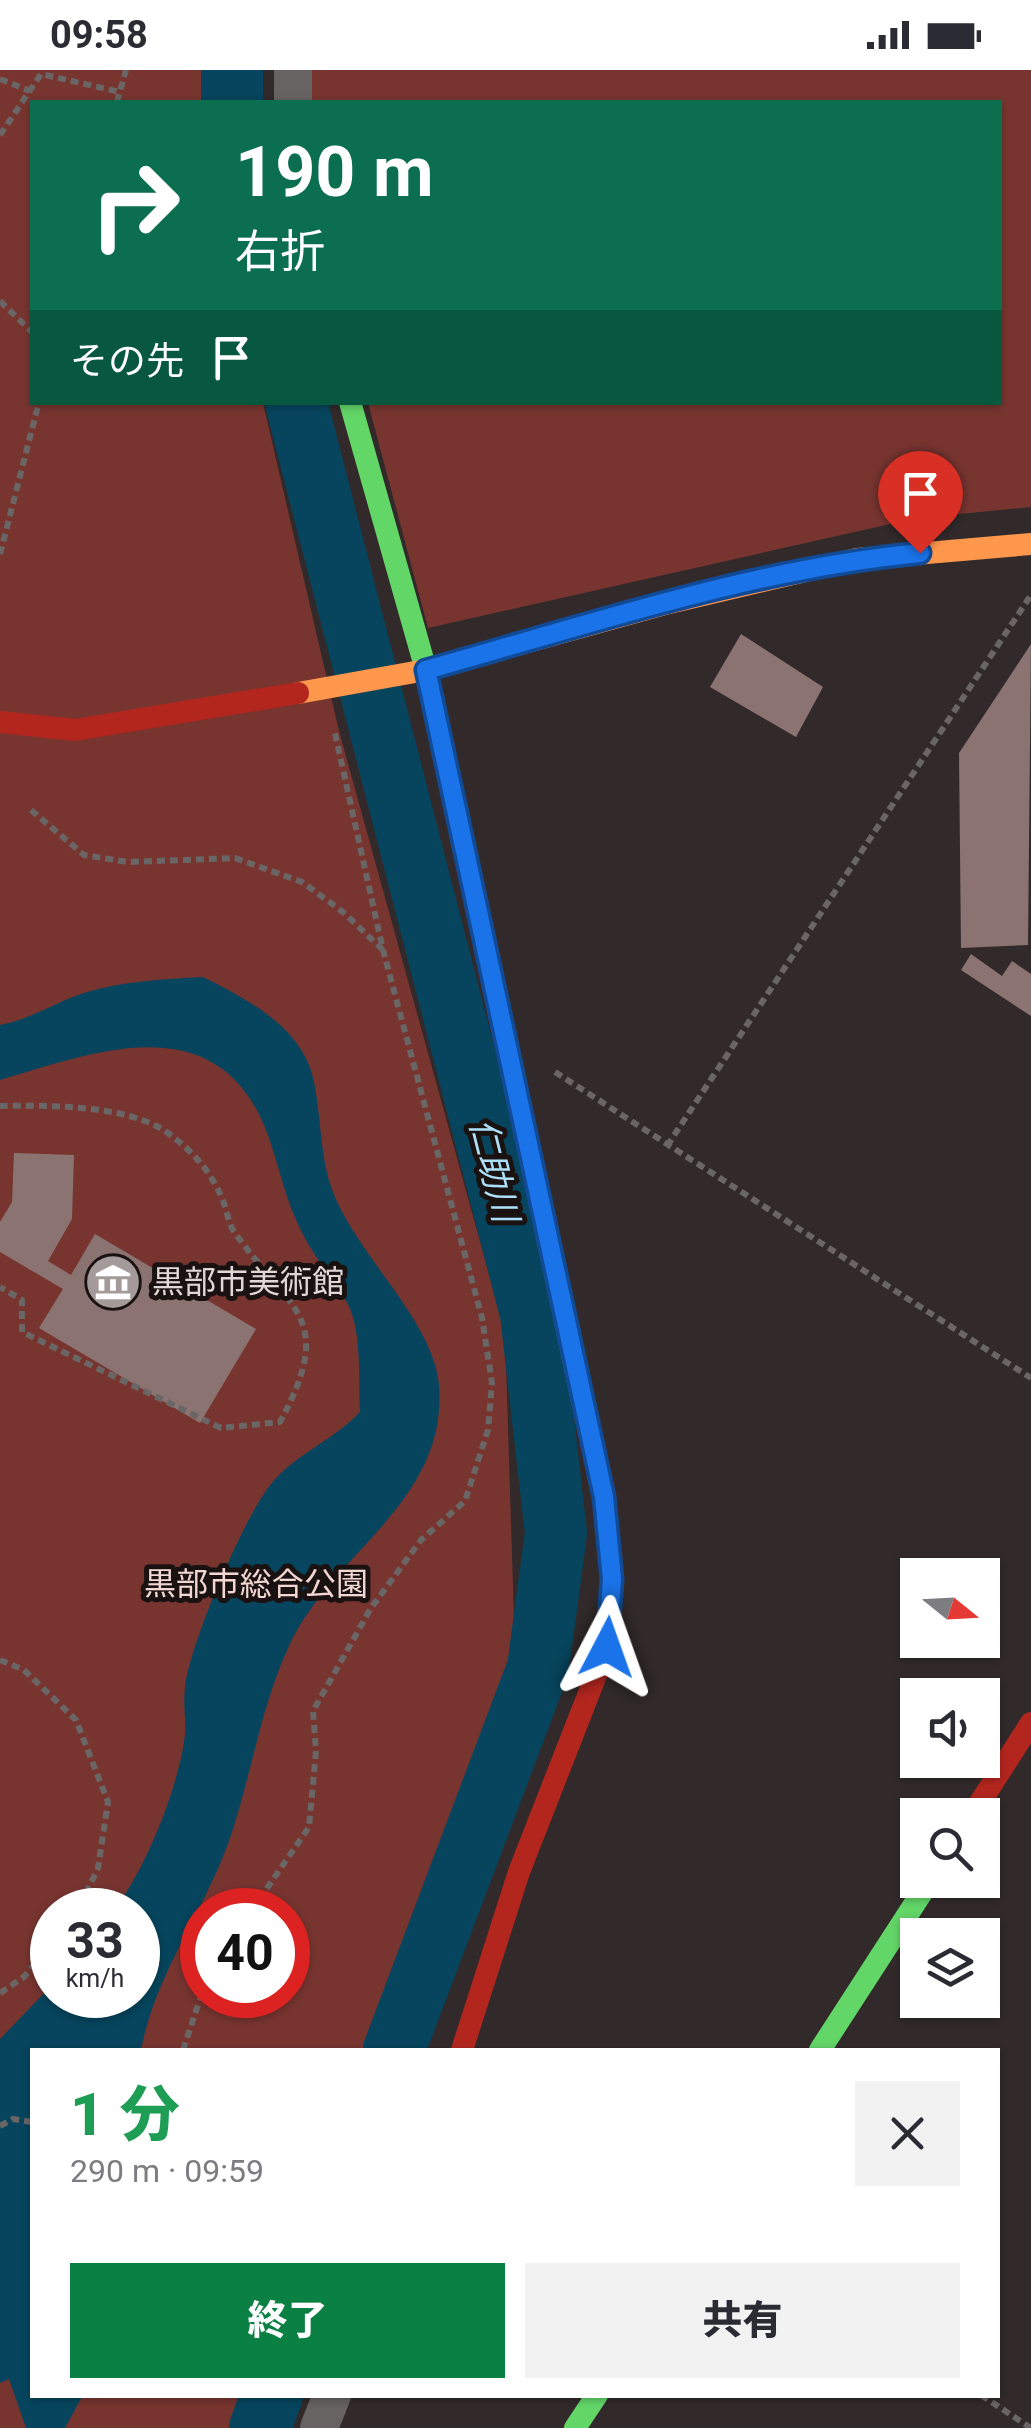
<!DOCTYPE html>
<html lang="ja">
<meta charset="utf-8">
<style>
body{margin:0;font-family:Roboto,"Noto Sans JP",sans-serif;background:#f2f2f3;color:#2b2b33;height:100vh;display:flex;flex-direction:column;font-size:38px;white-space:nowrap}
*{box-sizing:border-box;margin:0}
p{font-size:32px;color:#7c7c81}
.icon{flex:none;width:55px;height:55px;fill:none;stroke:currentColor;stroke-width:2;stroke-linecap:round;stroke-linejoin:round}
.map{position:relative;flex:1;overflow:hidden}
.drawer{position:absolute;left:30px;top:1978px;width:970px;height:350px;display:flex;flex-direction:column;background:#fff;border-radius:0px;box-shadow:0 2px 8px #0004}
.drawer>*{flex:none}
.top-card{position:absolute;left:30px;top:30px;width:972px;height:305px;border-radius:0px;box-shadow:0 2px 8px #0004;background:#0b6e4f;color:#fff;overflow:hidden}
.needle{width:65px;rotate:108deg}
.controls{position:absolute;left:900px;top:1488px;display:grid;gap:20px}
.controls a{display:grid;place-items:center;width:100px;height:100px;border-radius:0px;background:#fff;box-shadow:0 2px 8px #0004;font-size:50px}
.speed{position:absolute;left:30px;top:1818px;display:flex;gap:20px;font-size:50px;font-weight:700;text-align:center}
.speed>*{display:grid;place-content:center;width:130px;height:130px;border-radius:50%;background:#fff;box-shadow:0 2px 8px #0004;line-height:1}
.speed small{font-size:25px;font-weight:400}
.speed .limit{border:15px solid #d22;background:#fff;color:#111}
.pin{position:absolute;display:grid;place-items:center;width:85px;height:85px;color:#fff;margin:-102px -42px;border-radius:50% 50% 50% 0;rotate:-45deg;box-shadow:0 0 10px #0007}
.pin .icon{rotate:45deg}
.me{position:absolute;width:110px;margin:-55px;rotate:4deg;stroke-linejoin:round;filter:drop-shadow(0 0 8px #0008)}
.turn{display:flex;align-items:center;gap:35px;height:210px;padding:0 40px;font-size:45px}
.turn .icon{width:130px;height:130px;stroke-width:2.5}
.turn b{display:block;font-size:70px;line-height:85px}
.then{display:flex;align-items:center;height:95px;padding:0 40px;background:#0003;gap:20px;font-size:38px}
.round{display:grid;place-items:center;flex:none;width:105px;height:105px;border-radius:0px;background:#f2f2f3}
.overview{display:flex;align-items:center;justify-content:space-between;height:170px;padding:0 40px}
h1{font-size:60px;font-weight:800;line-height:75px;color:#1e9e55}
.action{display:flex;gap:20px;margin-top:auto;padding:20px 40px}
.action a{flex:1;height:115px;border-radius:0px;background:#0b8043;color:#fff;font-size:40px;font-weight:800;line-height:115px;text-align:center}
.action a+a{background:#f2f2f3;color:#2b2b33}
.status{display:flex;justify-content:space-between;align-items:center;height:70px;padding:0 50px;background:#fff;direction:ltr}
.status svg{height:28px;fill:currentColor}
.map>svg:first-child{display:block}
</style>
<div class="status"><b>09:58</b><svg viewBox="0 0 49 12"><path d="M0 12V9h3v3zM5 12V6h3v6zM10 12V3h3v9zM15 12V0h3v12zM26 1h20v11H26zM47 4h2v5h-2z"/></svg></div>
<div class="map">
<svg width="1031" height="2358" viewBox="0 0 1031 2358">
<rect width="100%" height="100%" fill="#322a2a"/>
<g fill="#783530" fill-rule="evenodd">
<path d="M0,0h204l-3,32h-169v300l231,1 76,328 166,601 10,319 -146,399h-337v345h211l-12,33h-231zM52,1840h86v85h-86zM202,1840h86v85h-86z"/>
<path d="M310,0h721v437l-114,11 -489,110 -60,-225 632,-1v-300h-689z"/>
</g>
<path fill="#06455d" d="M203,907c44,22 101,51 111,105 7,34 6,72 17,105 23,66 102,132 108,198 9,118 -107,167 -150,261 -28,60 -37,126 -58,189 -25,75 -75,136 -90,215h-109v345h51l-18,33h-39l-17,-49 -9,4v-344l52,-54v10h86v-85h-24c31,-39 66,-126 71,-176 1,-15 -2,-31 0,-46 4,-42 59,-171 86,-204 23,-29 63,-44 89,-72 -2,-33 3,-85 -15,-113 -17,-28 -34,-45 -48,-77 -16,-34 -21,-74 -38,-108 -55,-107 -172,-59 -259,-34v-55c32,-6 57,-24 87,-33 38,-11 77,-13 116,-15z"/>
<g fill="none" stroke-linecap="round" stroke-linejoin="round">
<g stroke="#06455d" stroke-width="62">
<path d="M232,32v-32"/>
<path d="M296,332l235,912 25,219 -18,135 -144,382"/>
<path d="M260,2358l12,-33"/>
</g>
</g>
<g fill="#8a7371">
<path d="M741,564l82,53 -27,50 -86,-50z"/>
<path d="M1031,574l-3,301 -67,3 -2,-195z"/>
<path d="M971,884l31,22 10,-15 19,13v42l-70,-46z"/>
<path d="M14,1083l60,2 -2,64 -24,42 23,14 24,-41 161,95 -56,94 -161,-95 24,-39 -63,-37v-30l12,-20z"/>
</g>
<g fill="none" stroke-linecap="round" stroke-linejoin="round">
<g stroke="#6b6666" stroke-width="6" stroke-dasharray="8 5" stroke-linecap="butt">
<path d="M0,9l30,12"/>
<path d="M117,32l9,-32"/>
<path d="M0,65l41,-61 79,18"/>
<path d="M0,231l32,31"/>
<path d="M0,484l39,-152"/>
<path d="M31,740l53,45 44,7 107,-4 67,24 41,30 40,38"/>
<path d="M555,1002l476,306"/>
<path d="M0,1036c46,-1 126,-1 165,25 26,18 47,41 58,70 4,9 5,21 10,29 56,81 105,85 47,192l-59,6 -199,-96v-32l-22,-13"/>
<path d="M667,1076l364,-551"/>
<path d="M0,1590l24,10 52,50 32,82 -10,66 -20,42"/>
<path d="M252,1840l57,-83 7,-76 -3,-40 58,-103 50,-68 44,-39 23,-71 4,-47 -10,-65 -99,-368 -49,-221"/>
<path d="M0,1923l24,-16 28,-34"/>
<path d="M183,1980l19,-57"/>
<path d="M0,2056l13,-7 19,3"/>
<path d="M981,2325l50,33"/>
</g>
<g stroke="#686363" stroke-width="38">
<path d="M293,32v-32"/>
<path d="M319,2358l13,-33"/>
</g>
<g stroke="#63d668" stroke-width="22">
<path d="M350,332l76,268 157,735"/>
<path d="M820,1980l110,-170"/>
<path d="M575,2358l22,-33"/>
</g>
<path stroke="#ff974d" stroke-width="22" d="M298,623l128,-23 243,-67 188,-44 174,-15"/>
<g stroke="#b3261e" stroke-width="22">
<path d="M0,652l75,8 223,-37"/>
<path d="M972,1745l59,-92"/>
<path d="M462,1980l57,-178 88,-225 5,-68 -9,-82 -20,-92"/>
</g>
</g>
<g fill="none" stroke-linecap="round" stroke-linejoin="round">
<g stroke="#114b97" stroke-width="25">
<path id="route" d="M607,1577l5,-68 -8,-82 -178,-827c161,-45 327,-101 494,-117"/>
</g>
<use href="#route" stroke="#1a73e8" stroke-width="18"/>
</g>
<defs>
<g id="museum-disc" transform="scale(2.875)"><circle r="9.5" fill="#a49a99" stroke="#191211"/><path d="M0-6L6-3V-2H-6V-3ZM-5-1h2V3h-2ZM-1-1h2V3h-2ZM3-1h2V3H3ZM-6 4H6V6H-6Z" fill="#fff"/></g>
</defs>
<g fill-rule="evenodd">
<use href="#museum-disc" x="113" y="1212"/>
</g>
<g text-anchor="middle" stroke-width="10" stroke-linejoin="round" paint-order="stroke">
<g font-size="32" fill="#e1d7d5" stroke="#191211" text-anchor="start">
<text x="152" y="1223">黒部市美術館</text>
</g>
<g font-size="32" fill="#f1d6d2" stroke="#191211">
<text x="256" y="1525">黒部市総合公園</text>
</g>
<g font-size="35" font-style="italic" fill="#acdef8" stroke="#191211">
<text transform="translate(494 1100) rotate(76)" y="12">仁助川</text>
</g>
</g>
</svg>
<div class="controls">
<a><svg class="needle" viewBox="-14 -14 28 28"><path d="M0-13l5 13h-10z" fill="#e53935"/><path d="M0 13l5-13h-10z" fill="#7c7c81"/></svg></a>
<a><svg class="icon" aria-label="sound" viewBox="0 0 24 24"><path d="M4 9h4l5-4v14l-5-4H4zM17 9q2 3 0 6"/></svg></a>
<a><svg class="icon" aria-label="search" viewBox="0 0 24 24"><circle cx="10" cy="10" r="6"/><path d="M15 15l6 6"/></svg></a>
<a><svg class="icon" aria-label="layers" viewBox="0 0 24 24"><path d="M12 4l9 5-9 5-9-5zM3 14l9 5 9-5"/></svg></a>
</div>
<div class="speed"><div>33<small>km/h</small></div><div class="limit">40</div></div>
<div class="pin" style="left:920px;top:483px;background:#d93025"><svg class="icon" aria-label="arrive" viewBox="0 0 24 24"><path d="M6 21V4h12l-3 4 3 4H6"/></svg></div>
<svg class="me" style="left:607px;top:1577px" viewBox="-20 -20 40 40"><path d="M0-17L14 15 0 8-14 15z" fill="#1a73e8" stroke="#fff" stroke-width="4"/></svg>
<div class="top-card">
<div class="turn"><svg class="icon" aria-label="right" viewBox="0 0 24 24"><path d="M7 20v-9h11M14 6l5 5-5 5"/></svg><div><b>190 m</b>右折</div></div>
<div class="then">その先<svg class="icon" aria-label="arrive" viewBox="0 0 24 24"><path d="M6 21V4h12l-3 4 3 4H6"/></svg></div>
</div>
<section class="drawer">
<div class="overview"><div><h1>1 分</h1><p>290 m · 09:59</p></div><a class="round"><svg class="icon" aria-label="close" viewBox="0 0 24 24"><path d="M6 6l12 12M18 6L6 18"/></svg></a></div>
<div class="action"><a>終了</a><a>共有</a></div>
</section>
</div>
